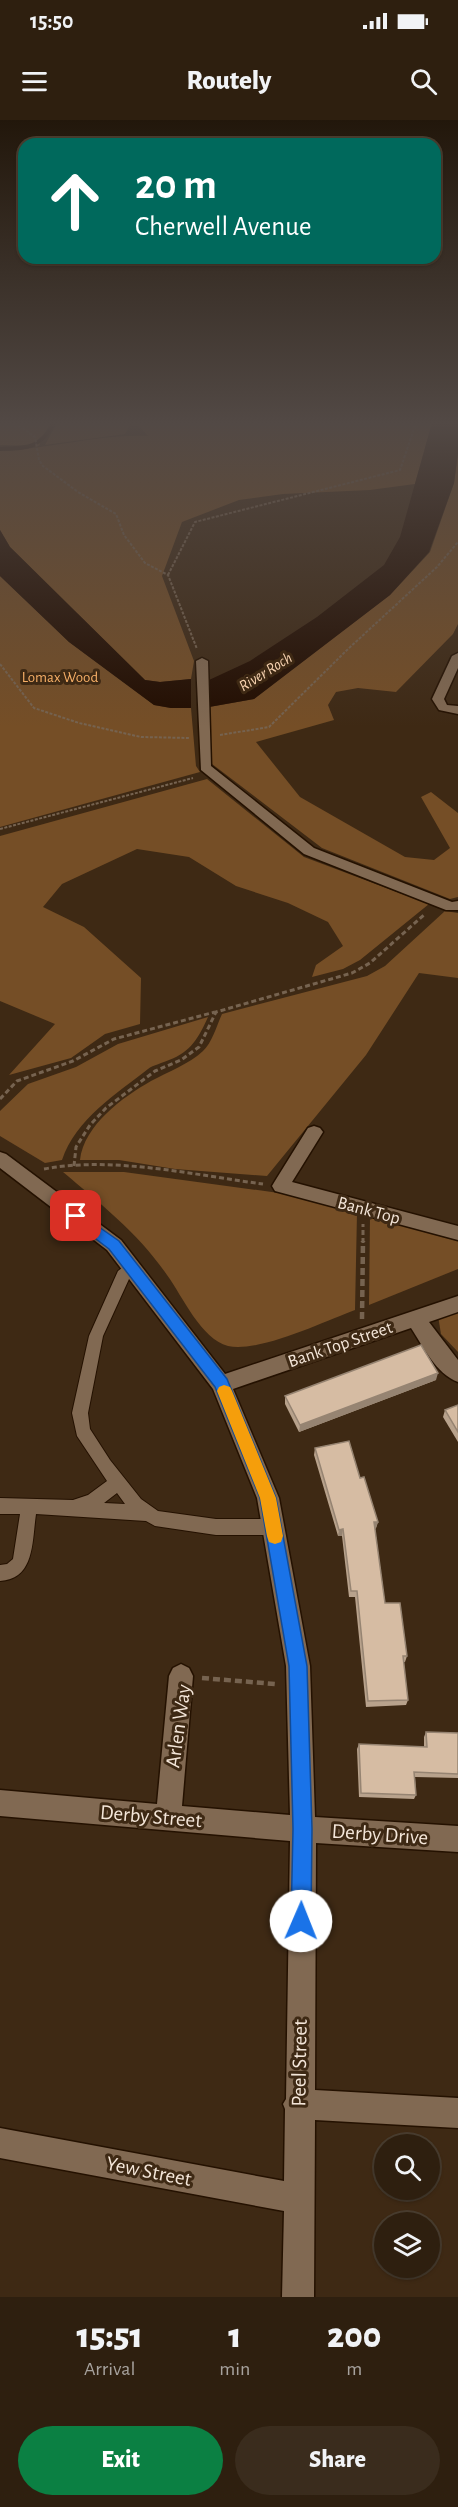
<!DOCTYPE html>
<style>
body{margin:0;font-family:"Alegreya Sans",sans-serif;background:#3a2c1d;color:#f1f3f6;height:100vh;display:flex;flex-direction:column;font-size:22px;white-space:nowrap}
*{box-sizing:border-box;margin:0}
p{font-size:20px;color:#a7a29e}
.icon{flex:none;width:33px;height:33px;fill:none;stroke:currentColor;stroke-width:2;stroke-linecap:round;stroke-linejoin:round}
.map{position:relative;height:2177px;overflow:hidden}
.sheet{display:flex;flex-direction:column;background:#2e1f0f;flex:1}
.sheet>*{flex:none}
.hud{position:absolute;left:18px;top:18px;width:423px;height:126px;border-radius:18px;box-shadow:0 2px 4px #0004,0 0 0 2px #493d2f;background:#00695c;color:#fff;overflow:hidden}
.buttons{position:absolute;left:374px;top:2014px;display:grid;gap:12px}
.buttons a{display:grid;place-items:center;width:66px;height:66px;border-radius:50%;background:#2e1f0f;box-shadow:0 2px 4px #0004,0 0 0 2px #493d2f;font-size:30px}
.pin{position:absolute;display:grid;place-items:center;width:51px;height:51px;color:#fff;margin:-26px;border-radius:12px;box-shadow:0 3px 9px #0006}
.me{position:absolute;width:66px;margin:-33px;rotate:1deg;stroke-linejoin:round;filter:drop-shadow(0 0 4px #0008)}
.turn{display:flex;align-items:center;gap:21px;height:126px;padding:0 18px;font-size:27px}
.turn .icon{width:78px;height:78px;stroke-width:2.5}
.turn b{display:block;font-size:42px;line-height:51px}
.eta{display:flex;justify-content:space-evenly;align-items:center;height:102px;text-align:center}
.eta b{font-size:36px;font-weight:800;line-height:42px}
.cta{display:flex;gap:12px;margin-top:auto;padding:12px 18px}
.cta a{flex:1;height:69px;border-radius:36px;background:#0b8043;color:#fff;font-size:24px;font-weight:800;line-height:69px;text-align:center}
.cta a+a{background:#3a2c1d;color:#f1f3f6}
.status{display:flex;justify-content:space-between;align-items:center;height:42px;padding:0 30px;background:#2e1f0f;direction:ltr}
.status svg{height:16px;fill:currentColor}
header{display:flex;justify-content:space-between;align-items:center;height:78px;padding:0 18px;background:#2e1f0f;font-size:27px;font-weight:800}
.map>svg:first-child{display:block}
</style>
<div class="status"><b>15:50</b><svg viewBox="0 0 49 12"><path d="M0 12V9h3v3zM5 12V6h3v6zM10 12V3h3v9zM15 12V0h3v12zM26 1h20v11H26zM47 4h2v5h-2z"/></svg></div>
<header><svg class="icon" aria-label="menu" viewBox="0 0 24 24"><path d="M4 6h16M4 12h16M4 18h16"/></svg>Routely<svg class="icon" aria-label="search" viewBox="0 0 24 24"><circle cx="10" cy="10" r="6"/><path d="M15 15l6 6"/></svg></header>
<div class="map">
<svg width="458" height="2177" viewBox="0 0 458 2177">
<rect width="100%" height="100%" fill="#3e2914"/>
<g fill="#754e26">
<path d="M0,303h50l-11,23 -39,-1z"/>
<path d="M57,303h74l-6,11 -80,11z"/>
<path d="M136,303h296l-17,61 -45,6 -87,4 -44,6 -57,22 -20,54 32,85 -3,18 -31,3 -15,-2 -135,-133 -10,-17v-79c49,-2 99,-17 148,-15z"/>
<path d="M458,333v171l-5,10 -57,58 -38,-4 -22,4 -8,13 6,15 -78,22 44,55 105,60 29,3 16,-12 -29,-51 10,-5 27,21v84l-8,2 -128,-51 -110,-84 -3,-57 45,-8 136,-104 40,-43 24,-69z"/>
<path d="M0,456l69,66 85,63 17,3h20l5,58 4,6 -200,55z"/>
<path d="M207,659l97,78 125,47 -69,56 -17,9 -31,8 4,-12 27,-19 -15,-24 -40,-19 -52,-17 -47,-29 -52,-8 -75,35 -19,23 41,20 57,51 -1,46 -35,10 -34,24 -62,17 46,-51 -55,-23v-165z"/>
<path d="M445,791l13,2v65l-39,-5 -53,82 -99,121 -92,-7 -56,-9h-39c4,-35 43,-63 71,-79 17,-9 38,-17 52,-30 9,-8 14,-26 19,-37l145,-38 18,-10z"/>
<path d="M208,897c-9,20 -17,35 -39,43 -6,3 -16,5 -21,9 -32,25 -72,50 -86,91l-17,3 -45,-27v-25l28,-27 48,-17 42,-23z"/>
<path d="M63,1052h61l155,21 78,20 -2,97c-30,11 -96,43 -127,36 -27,-7 -45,-49 -61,-71 -28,-41 -66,-71 -104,-103z"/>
<path d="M370,1097l88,24v28l-89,36z"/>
<path d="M458,1190v42l-17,-18 -3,-18z"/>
</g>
<g fill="#220d00">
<path d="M432,303h26v30l-4,30 -25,69 -39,43 -136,104 -45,8v-27l41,-19 67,-44 67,-52 16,-28z"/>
<path d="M0,410l10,17 135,133 15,2 31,-3v29h-20l-17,-3 -85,-63 -69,-66z"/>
</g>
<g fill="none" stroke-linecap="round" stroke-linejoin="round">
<path stroke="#220d00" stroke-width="4" d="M0,329c28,-1 39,0 54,-26"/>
<g stroke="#241100" stroke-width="2">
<path id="service" d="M131,1141l5,2 2,4 -9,12 -26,57 -15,77 2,16 20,31 31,39 17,12 58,8h57l6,2 2,6 -2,6 -6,2h-57l-61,-9 -9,-5 -110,-7c-4,27 -1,65 -36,67v-16l7,-1 6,-5 7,-45h-20v-16l73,2 15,-5 19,-14 -30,-45 -5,-23 17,-77 29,-65zM117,1373l8,11 -21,-1z"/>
</g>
<g stroke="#241100" stroke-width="3">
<g id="minor">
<path d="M458,533v15l-14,31 3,6 11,1v8l-19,-4 -7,-11 20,-43z"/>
<path d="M202,538l6,3 3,105 103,82 138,54 6,-1v9h-12l-142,-56 -103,-84 -5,-109z"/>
<path d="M314,1006l6,2 3,4 -31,50 166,44v14l-183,-49 -3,-5 3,-5 33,-53z"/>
<path d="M0,1032l6,2 115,86 104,134 233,-78v16l-29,10 29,38v22c-22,-8 -35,-36 -47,-54l-178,61 46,109 31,168 5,151 143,9v26l-142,-9 -1,247 143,8v30l-143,-8 -1,177h-32l2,-86 -284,-53v-30l284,53 1,-72 -2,-5 3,-5 4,-258 -290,-25v-26l157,14 12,-128 4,-8 8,-4 8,4 4,8 -11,130 108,9 -4,-149 -29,-168 -44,-109 -106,-139 -107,-82z"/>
</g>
</g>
<g stroke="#766350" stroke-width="2" stroke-dasharray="3 1.5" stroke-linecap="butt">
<path d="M5,303l16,4 14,10 4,23 4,6 35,26 38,22 8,21 21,28 23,12 29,74"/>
<path d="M168,455l27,-53 205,-52 16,-47"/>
<path d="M0,544l34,44 45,15 62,14 48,1"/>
<path d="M220,615l49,-8 78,-77 90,-83 21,-25"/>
<path d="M0,709l193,-51"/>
</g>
<g stroke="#766350" stroke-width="3" stroke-dasharray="5 3" stroke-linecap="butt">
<path d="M0,979l17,-18 56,-20 41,-22 101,-27"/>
<path d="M74,1046l2,-19 14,-22 16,-17 49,-37 26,-11 18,-13 17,-35 136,-39 18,-10 55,-49"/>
<path d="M44,1049c69,-13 150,6 219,15"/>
<path d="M363,1123v-19"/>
</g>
<g stroke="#766350" stroke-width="4.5" stroke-dasharray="7 4" stroke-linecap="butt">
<path d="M362,1199l1,-78"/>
<path d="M202,1558l73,6"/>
</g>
<use href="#service" fill="#816952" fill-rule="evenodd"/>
<use href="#minor" fill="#816952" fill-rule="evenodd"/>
</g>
<g fill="#b8a28c">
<path d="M436,1260l-137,52 -14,-28v-8z"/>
<path d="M458,1285v37l-15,-25 2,-7z"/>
<path d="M315,1328l45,30 18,44 -2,6 -1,1 10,74 22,53 -2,6h-2l5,38 -2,5 -40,2 -11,-110h-6l-7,-61h-4l-24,-81z"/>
<path d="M426,1612l32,1v45l-43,-1 1,18 -2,4 -55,-2 -2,-48 2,-5 65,3v-10z"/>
</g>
<g fill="#968472">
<path d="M438,1253l-2,7 -137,52 1,-7z"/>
<path d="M374,1402h4l-2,6 -3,1z"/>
<path d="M343,1409l-1,7h-4l1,-6z"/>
</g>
<g fill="#d6bca3" stroke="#968472" stroke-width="1.5">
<path d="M421,1225l17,28 -138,52 -15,-29z"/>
<path d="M458,1285v27l-13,-22z"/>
<path d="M349,1321l11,37 4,-1 14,45h-4l11,81h15l7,53h-4l5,44 -40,1 -11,-110h-6l-8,-62 -4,1 -24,-82z"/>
<path d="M426,1612l32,1v41l-44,-2 2,23 -55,-2 -2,-49 68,3z"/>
</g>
<linearGradient id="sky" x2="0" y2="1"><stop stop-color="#22170b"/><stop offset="0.5" stop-color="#524945"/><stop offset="1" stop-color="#524945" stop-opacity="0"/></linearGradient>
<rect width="458" height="607" fill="url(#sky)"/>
<path fill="#1a73e8" stroke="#114b97" stroke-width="1.5" d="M76,1091l43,30 108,138 49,119 31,168 5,163 -1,92 -3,7 -7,3 -7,-3 -3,-7 2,-92 -4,-163 -29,-168 -45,-111 -106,-138 -38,-29 -2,-4z"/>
<path fill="#f59e0b" d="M224,1265l6,2 2,4 44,107 7,38 -2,6 -6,2 -6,-2 -2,-6 -7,-38 -43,-107 2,-4z"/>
<g text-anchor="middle" stroke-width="6" stroke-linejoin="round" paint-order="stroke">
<g font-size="15" fill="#f7af67" stroke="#3e2914">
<text x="60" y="562">Lomax Wood</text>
</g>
<g font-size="16" font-style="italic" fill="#f7d2b0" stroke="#3e2914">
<text transform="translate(265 551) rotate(-32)" y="6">River Roch</text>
</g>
<g font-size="18" fill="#f4e6d9" stroke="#3e2914">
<text transform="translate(369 1090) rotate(15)" y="6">Bank Top</text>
<text transform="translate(340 1224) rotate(-19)" y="6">Bank Top Street</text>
</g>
<g font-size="21" fill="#f4e6d9" stroke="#3e2914">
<text transform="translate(178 1606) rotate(-82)" y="7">Arlen Way</text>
<text transform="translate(151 1696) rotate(5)" y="7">Derby Street</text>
<text transform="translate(380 1714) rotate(4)" y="7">Derby Drive</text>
<text transform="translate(299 1943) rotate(-89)" y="7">Peel Street</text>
<text transform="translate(149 2051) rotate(11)" y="7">Yew Street</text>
</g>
</g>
</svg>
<div class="buttons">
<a><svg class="icon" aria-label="search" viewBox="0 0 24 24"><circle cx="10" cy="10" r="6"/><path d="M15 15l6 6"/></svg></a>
<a><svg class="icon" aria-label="layers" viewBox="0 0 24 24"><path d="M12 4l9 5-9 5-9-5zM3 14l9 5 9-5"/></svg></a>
</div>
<div class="pin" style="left:76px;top:1096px;background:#d93025"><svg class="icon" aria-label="arrive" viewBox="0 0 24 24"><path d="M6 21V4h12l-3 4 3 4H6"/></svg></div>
<svg class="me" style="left:301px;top:1801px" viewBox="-20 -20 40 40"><circle r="19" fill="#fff"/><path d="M0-13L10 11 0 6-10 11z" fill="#1a73e8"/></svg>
<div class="hud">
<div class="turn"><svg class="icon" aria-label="ahead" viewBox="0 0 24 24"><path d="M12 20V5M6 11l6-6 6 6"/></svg><div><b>20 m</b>Cherwell Avenue</div></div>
</div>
</div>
<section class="sheet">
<div class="eta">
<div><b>15:51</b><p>Arrival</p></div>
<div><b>1</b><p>min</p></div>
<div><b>200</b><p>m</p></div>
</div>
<div class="cta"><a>Exit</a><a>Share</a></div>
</section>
